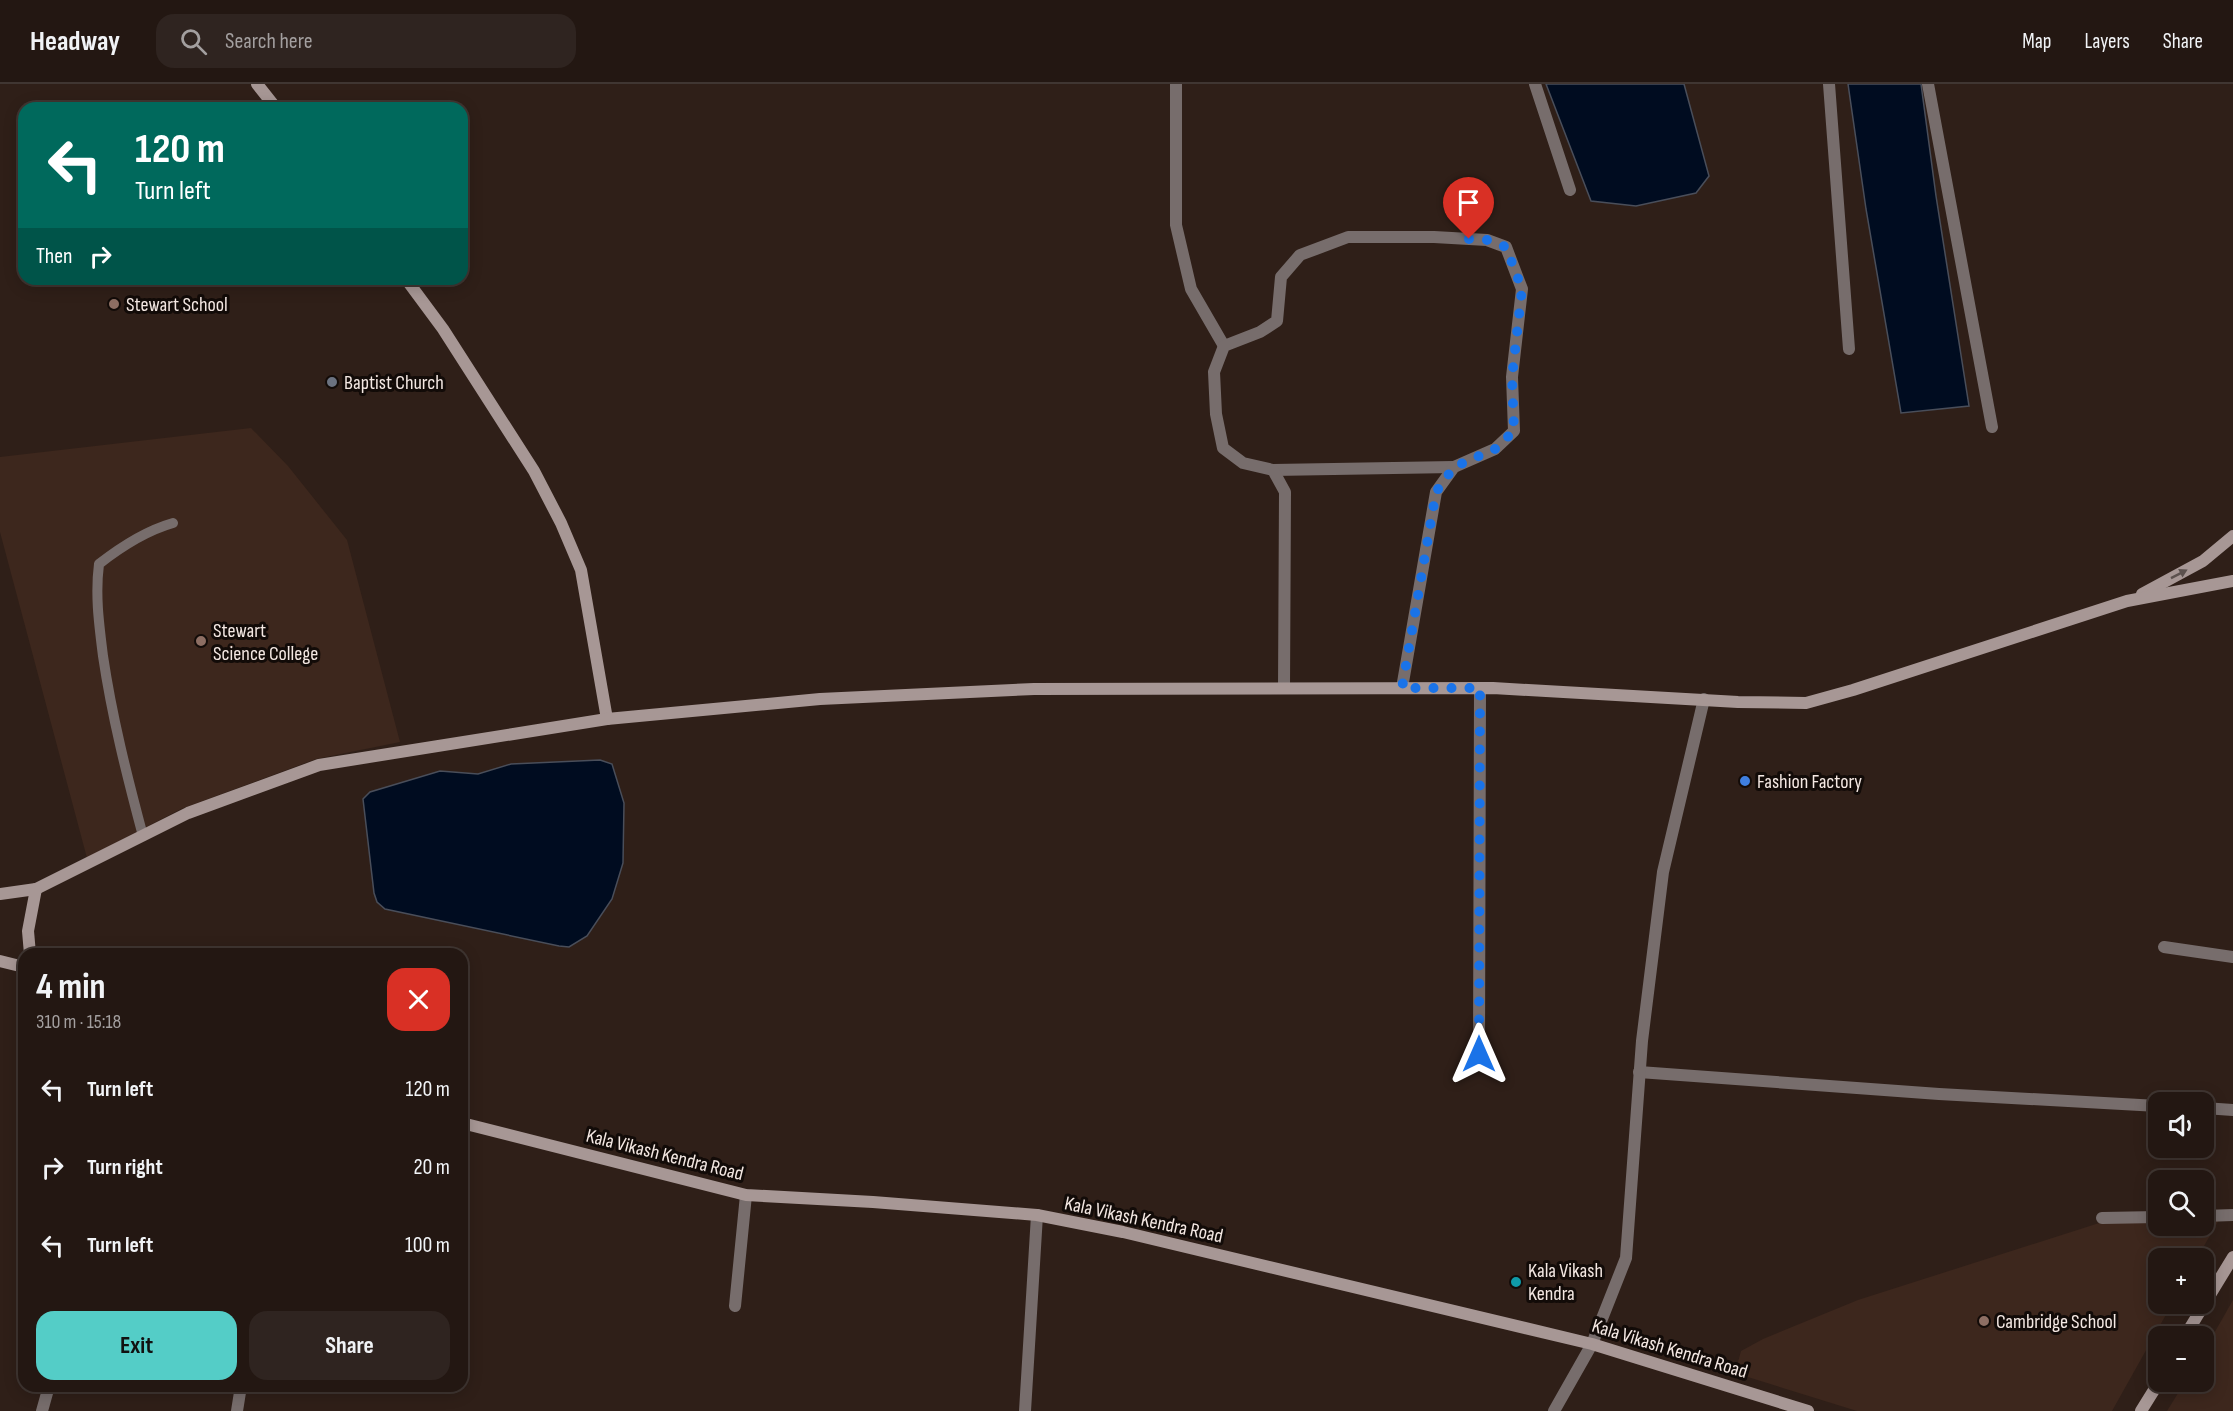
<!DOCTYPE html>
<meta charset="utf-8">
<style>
body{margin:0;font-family:"Sofia Sans Condensed",sans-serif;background:#2f2420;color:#f1f3f6;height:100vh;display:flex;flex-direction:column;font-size:22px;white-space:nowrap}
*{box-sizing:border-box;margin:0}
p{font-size:20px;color:#a39f9f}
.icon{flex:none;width:33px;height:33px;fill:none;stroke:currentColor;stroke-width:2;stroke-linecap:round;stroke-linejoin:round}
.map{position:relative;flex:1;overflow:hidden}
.side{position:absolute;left:18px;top:864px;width:450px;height:444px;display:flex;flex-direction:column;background:#231712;border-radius:18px;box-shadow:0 3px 15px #0003,0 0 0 2px #403632}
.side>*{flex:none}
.guide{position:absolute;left:18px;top:18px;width:450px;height:183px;border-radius:18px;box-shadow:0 3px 15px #0003,0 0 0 2px #403632;background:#00695c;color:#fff;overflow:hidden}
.buttons{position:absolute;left:2148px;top:1008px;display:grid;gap:12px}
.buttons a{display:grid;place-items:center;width:66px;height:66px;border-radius:12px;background:#231712;box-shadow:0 3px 15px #0003,0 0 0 2px #403632;font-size:30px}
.pin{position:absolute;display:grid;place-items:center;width:51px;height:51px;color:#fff;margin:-62px -26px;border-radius:50% 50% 50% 0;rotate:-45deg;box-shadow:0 0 6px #0007}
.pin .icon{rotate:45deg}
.me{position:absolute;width:66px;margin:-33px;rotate:0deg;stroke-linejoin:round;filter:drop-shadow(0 0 4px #0008)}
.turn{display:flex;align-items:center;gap:21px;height:126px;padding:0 18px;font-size:27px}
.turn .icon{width:78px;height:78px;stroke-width:2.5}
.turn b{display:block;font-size:42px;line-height:51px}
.then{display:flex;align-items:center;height:57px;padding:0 18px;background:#0003;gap:12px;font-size:22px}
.round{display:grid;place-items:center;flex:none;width:63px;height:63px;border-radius:18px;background:#2f2420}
.summary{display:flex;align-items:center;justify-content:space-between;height:102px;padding:0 18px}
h1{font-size:36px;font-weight:700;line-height:45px}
.primary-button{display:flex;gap:12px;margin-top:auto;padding:12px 18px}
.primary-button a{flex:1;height:69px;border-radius:18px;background:#54cdc7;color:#111;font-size:24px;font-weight:700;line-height:69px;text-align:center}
.primary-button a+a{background:#2f2420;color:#f1f3f6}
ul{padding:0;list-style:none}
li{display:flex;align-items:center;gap:18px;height:78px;padding:0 18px}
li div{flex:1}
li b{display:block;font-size:22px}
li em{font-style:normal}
header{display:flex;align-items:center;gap:36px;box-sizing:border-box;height:84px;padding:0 30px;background:#231712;border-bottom:2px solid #403632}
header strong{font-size:28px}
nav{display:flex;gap:33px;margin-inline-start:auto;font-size:21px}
.search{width:420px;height:54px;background:#2f2420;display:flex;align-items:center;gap:15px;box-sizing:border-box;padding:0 21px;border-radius:18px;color:#a39f9f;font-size:22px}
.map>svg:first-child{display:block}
</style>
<header>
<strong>Headway</strong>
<div class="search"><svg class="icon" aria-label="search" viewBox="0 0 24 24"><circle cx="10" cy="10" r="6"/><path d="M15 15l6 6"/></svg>Search here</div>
<nav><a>Map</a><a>Layers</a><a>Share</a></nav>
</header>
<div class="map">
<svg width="2233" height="1327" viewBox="0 0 2233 1327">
<rect width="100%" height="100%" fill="#2f1f18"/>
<g fill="#3d271d">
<path d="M251,344l37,38 59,74 53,202 -84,17 -135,50 -94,49 -87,-326v-75z"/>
<path d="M2150,1127h8v15h46v-10l15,4 -22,38h-39v46h14l-60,107h-255l-122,-38 6,-22 22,-12 95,-39 260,-83z"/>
<path d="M2233,1216v111h-66l18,-29h19v-31z"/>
</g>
<g fill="#000c20" stroke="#494e5a" stroke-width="1.5">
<path d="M1546,0h138l25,92 -13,17 -60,13 -45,-5z"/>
<path d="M1848,0h73l15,112 33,210 -68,7 -35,-204z"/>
<path d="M600,676l12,4 12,39 -1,60 -11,36 -25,37 -18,11 -10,-1 -174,-37 -8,-7 -3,-9 -11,-94 7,-7 70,-21 38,3 33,-10z"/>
</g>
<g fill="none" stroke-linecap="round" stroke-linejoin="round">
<path stroke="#776d6c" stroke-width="10" d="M143,752c-16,-60 -31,-119 -40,-180 -4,-32 -8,-61 -4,-92 23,-18 46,-33 74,-41"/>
<g stroke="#776d6c" stroke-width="12">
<path d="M1176,0v141l15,64 33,57"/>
<path d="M1535,0l35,106"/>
<path d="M1829,0l20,265"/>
<path d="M1928,0l64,343"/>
<path d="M1273,386l181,-3"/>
<path d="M1284,604l1,-196 -12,-22 -30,-7 -20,-15 -7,-34 -2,-42 10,-26 36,-14 17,-11 4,-44 19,-22 48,-18h86l53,3 19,7 16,42 -10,88 2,54 -19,18 -41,18 -18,25 -34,196"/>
<path d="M2164,863l69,10"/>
<path d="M1479,970l1,-366"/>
<path d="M1639,988l300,22 219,12"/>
<path d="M2204,1024l29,2"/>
<path d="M2204,1132l29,-1"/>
<path d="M2102,1134l56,-1"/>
<path d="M735,1222l11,-111"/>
<path d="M42,1327l7,-25"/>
<path d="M237,1327l4,-25"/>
<path d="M1025,1327l12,-196"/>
<path d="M1554,1327l38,-67 34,-86 16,-217 21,-169 41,-173"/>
</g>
<g stroke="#a79795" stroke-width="12">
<path d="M257,0l19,24"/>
<path d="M406,195l37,50 91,142 27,52 20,47 26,149"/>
<path d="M2142,510l61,-33 30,-25"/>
<path d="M0,810l36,-5 152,-76 131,-48 288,-46 213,-20 214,-10 459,-1 245,14 68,1 47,-13 274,-89 106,-20"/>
<path d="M30,870l-2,-23 8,-42"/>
<path d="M0,877l24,6"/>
<path d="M462,1039l284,72 127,7 164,13 86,17 469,112 216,67"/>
<path d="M2185,1252l48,-79"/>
<path d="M2141,1327l18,-29"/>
</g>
</g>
<defs><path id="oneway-solid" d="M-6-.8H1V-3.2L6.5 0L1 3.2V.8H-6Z" transform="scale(1.5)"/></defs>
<use fill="#5c514e" href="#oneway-solid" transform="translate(2179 490) rotate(-27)"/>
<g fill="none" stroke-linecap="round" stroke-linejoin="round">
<path stroke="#1a73e8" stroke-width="10" stroke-dasharray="0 18" d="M1469,155l18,1 19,7 16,42 -10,88 2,54 -19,18 -41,18 -18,25 -34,196h78l-1,366"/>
</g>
<g fill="#8d6e63" stroke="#120b08" stroke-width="2">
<circle cx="114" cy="220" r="6"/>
<circle cx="201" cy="557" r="6"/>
<circle cx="1984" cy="1237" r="6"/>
</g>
<circle fill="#6b7280" stroke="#120b08" stroke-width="2" cx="332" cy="298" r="6"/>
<circle fill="#3f7fe0" stroke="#120b08" stroke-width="2" cx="1745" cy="697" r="6"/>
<circle fill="#0f9aa8" stroke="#120b08" stroke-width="2" cx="1516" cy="1198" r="6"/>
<g text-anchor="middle" stroke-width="6" stroke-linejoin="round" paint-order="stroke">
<g font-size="20" fill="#f4e8e3" stroke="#120b08" text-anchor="start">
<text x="126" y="227">Stewart School</text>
<text x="344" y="305">Baptist Church</text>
<text x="213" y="553">Stewart<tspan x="213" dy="23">Science College</tspan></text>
<text x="1757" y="704">Fashion Factory</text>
<text x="1528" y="1193">Kala Vikash<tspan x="1528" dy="23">Kendra</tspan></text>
<text x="1996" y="1244">Cambridge School</text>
</g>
<g font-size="20" fill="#f4e8e3" stroke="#120b08">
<text transform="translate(665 1070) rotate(14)" y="7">Kala Vikash Kendra Road</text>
<text transform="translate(1144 1135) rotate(12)" y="7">Kala Vikash Kendra Road</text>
<text transform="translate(1670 1264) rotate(17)" y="7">Kala Vikash Kendra Road</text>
</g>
</g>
</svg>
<div class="buttons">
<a><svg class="icon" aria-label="sound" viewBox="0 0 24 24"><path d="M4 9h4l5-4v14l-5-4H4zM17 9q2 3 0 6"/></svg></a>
<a><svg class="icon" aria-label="search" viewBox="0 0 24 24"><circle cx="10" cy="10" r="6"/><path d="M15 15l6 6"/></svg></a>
<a>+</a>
<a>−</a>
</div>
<div class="pin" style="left:1469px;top:155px;background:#d93025"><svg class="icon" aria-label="arrive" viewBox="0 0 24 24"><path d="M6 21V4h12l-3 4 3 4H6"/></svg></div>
<svg class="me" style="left:1479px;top:970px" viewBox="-20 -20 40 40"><path d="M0-17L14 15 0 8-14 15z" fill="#1a73e8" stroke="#fff" stroke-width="4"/></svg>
<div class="guide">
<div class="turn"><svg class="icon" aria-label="left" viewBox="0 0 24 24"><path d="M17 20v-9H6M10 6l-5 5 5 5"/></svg><div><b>120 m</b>Turn left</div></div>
<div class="then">Then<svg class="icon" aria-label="right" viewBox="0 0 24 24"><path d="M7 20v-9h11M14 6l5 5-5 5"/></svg></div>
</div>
<section class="side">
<div class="summary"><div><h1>4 min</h1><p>310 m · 15:18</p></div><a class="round" style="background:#d93025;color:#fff"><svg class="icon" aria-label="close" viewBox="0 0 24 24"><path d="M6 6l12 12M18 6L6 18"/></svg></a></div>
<ul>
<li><svg class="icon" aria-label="left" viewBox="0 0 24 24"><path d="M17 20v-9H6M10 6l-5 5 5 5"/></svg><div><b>Turn left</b></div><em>120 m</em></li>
<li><svg class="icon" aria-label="right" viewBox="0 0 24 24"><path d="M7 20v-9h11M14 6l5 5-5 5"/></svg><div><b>Turn right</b></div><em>20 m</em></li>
<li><svg class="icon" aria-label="left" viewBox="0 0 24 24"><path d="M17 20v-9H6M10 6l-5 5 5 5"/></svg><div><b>Turn left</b></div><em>100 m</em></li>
</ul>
<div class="primary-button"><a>Exit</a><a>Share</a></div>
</section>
</div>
